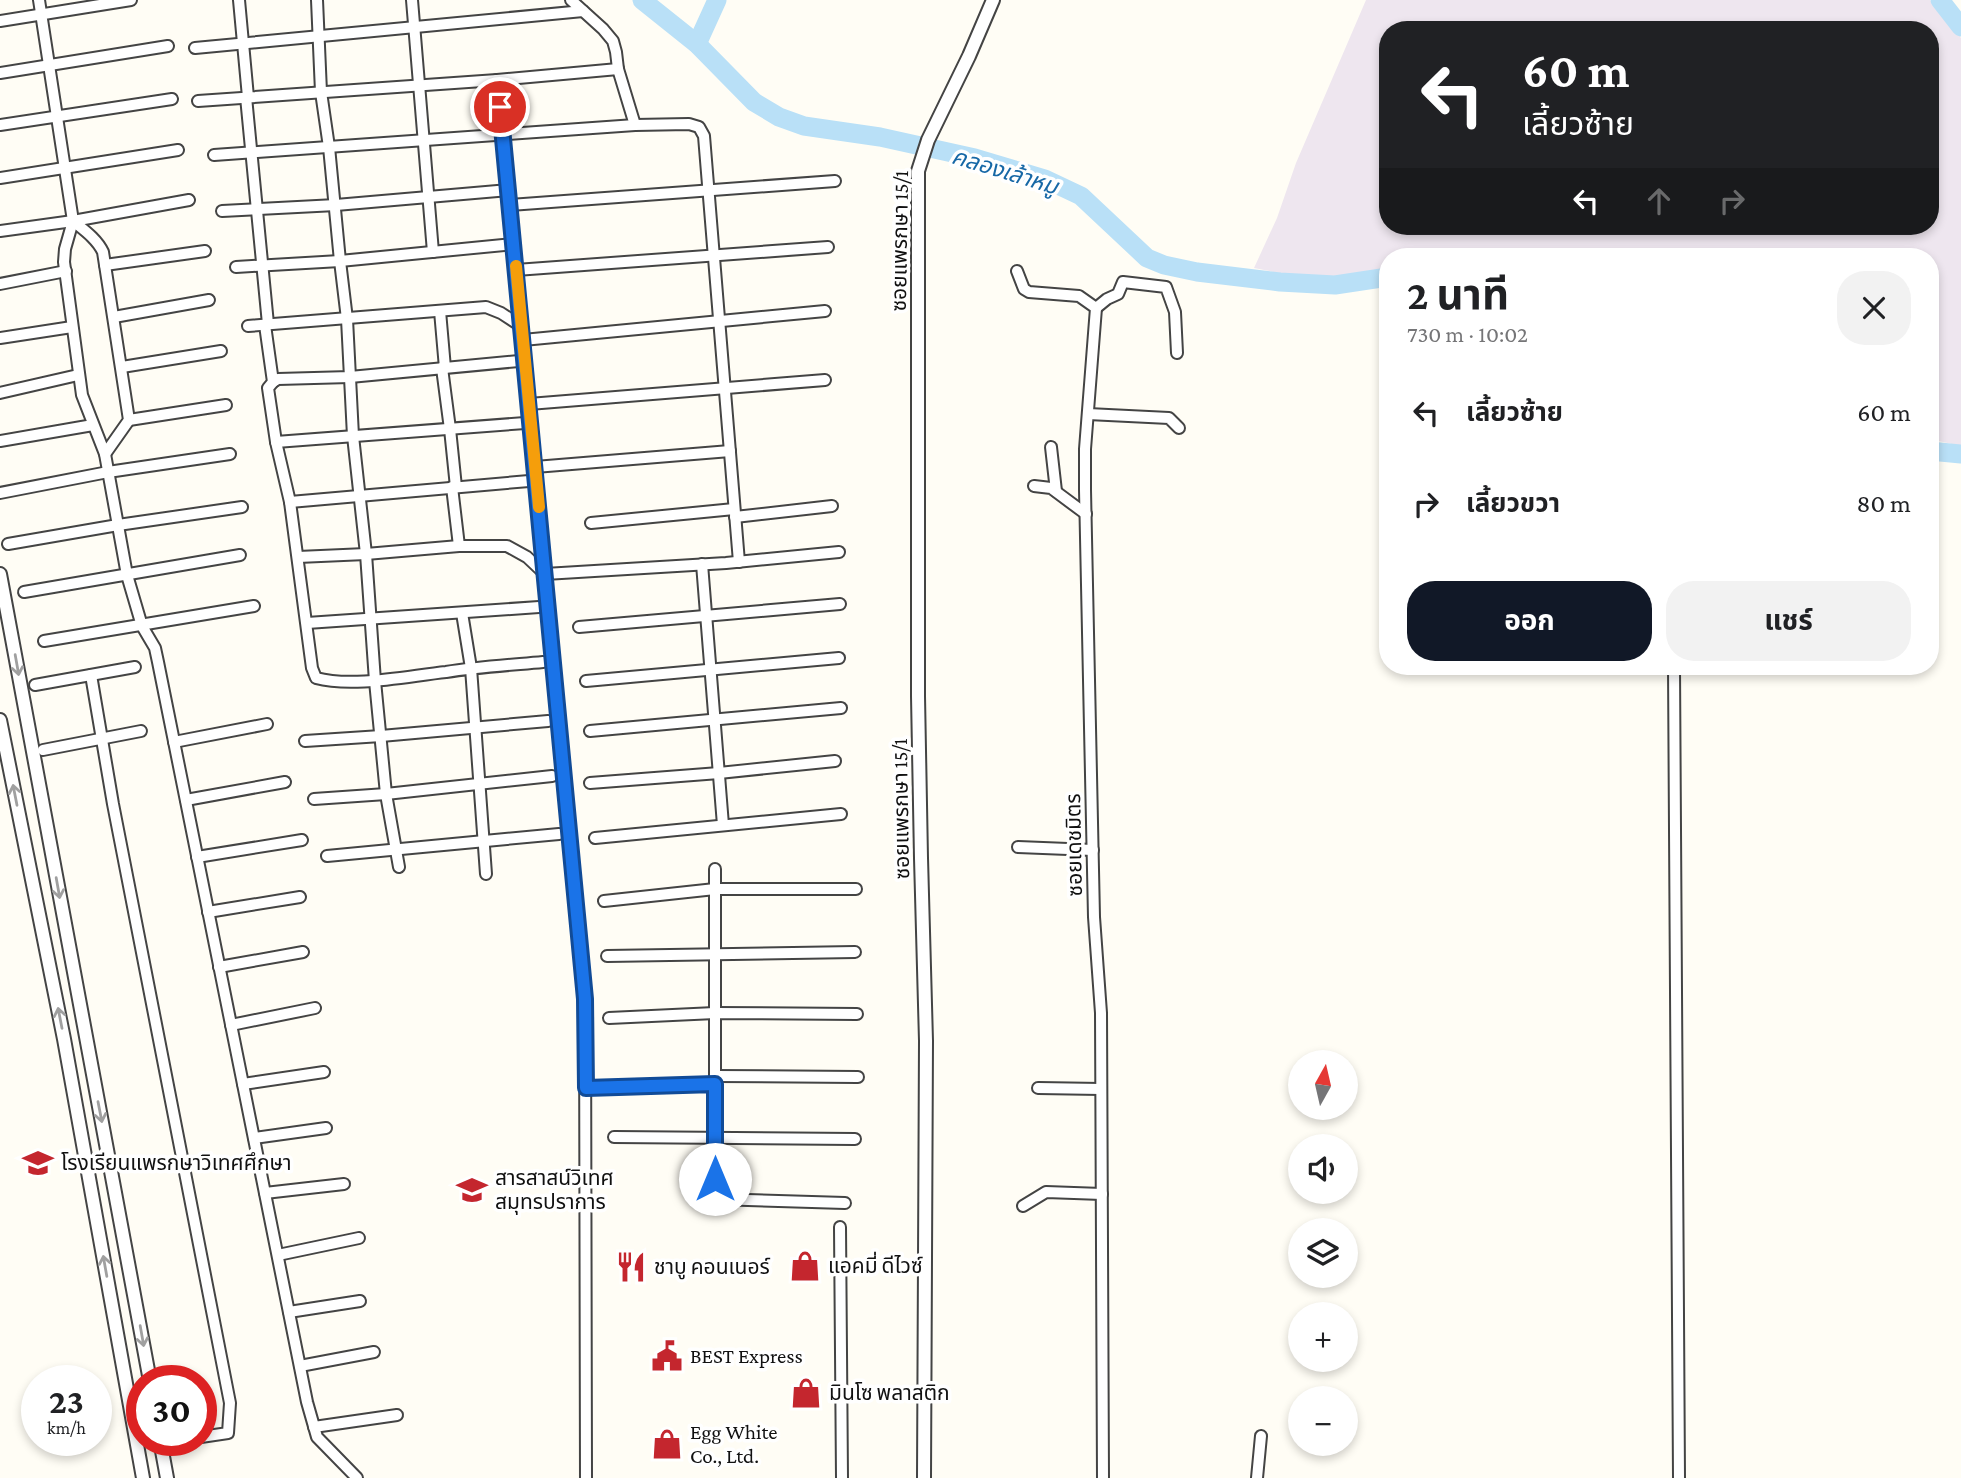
<!DOCTYPE html>
<html lang="th">
<meta charset="utf-8">
<style>
body{margin:0;font-family:"Crimson Pro","Noto Sans Thai",serif;background:#f2f2f2;color:#202124;height:100vh;display:flex;flex-direction:column;font-size:26px;white-space:nowrap}
*{box-sizing:border-box;margin:0}
p{font-size:23px;color:#757577}
.icon{flex:none;width:38px;height:38px;fill:none;stroke:currentColor;stroke-width:2;stroke-linecap:round;stroke-linejoin:round}
.map{position:relative;flex:1;overflow:hidden}
.sheet{position:absolute;left:1379px;top:248px;width:560px;height:427px;display:flex;flex-direction:column;background:#fff;border-radius:28px;box-shadow:0 4px 10px #0003}
.sheet>*{flex:none}
.hud{position:absolute;left:1379px;top:21px;width:560px;height:214px;border-radius:28px;box-shadow:0 4px 10px #0003;background:#202124;color:#fff;overflow:hidden}
.needle{width:46px;rotate:8deg}
.fabs{position:absolute;left:1288px;top:1050px;display:grid;gap:14px}
.fabs a{display:grid;place-items:center;width:70px;height:70px;border-radius:50%;background:#fff;box-shadow:0 4px 10px #0003;font-size:35px}
.speed{position:absolute;left:21px;top:1365px;display:flex;gap:14px;font-size:35px;font-weight:700;text-align:center}
.speed>*{display:grid;place-content:center;width:91px;height:91px;border-radius:50%;background:#fff;box-shadow:0 4px 10px #0003;line-height:1}
.speed small{font-size:18px;font-weight:400}
.speed .limit{border:10px solid #d22;background:#fff;color:#111}
.pin{position:absolute;display:grid;place-items:center;width:60px;height:60px;color:#fff;margin:-30px;border:4px solid #fff;border-radius:50%;box-shadow:0 2px 7px #0007}
.me{position:absolute;width:77px;margin:-38px;rotate:0deg;stroke-linejoin:round;filter:drop-shadow(0 0 5px #0008)}
.turn{display:flex;align-items:center;gap:24px;height:147px;padding:0 28px;font-size:32px}
.turn .icon{width:91px;height:91px;stroke-width:2.5}
.turn b{display:block;font-size:49px;line-height:60px}
.lanes{display:flex;align-items:center;height:66px;padding:0 28px;background:#0003;justify-content:center;gap:35px;direction:ltr}
.lanes .off{opacity:.35}
.round{display:grid;place-items:center;flex:none;width:74px;height:74px;border-radius:28px;background:#f2f2f2}
.summary{display:flex;align-items:center;justify-content:space-between;height:119px;padding:0 28px}
h1{font-size:42px;font-weight:700;line-height:52px}
.action{display:flex;gap:14px;margin-top:auto;padding:14px 28px}
.action a{flex:1;height:80px;border-radius:28px;background:#111827;color:#fff;font-size:28px;font-weight:700;line-height:80px;text-align:center}
.action a+a{background:#f2f2f2;color:#202124}
ul{padding:0;list-style:none}
li{display:flex;align-items:center;gap:21px;height:91px;padding:0 28px}
li div{flex:1}
li b{display:block;font-size:26px}
li em{font-style:normal}
.map>svg:first-child{display:block}
</style>
<div class="map">
<svg width="1961" height="1478" viewBox="0 0 1961 1478">
<rect width="100%" height="100%" fill="#fffdf5"/>
<path fill="#eee6ef" fill-rule="evenodd" d="M1366,0h564l31,38v408l-27,-6h-4v-183h-542v20l-73,3 -61,-12 23,-50 19,-55zM1388,30h542v196h-542z"/>
<g fill="none" stroke-linecap="round" stroke-linejoin="round">
<g stroke="#b9e0f7" stroke-width="19">
<path d="M642,0l55,44 57,58 25,15 25,9 76,11 95,21 70,21 36,17 66,62 17,7 33,7 83,10 55,3 53,-8"/>
<path d="M1940,0l21,27"/>
<path d="M697,44l20,-44"/>
<path d="M1930,451l31,3"/>
</g>
<g stroke="#444" stroke-width="14">
<g id="minor">
<path d="M39,0l34,221 -8,28 -1,13 18,133 23,59 22,121 15,51 13,22 3,14 149,740 10,35 40,41"/>
<path d="M239,0l9,97"/>
<path d="M317,0l4,92 8,55 11,114 7,58 6,117 13,118 9,127 11,113 13,73"/>
<path d="M412,0l21,252"/>
<path d="M571,0l32,29 10,12 3,11 2,17 17,56"/>
<path d="M0,21l131,-21"/>
<path d="M195,48l388,-37"/>
<path d="M0,73l168,-27"/>
<path d="M497,80l6,53 82,866 1,479"/>
<path d="M246,97l22,227"/>
<path d="M198,101l299,-21 121,-11"/>
<path d="M0,125l172,-26"/>
<path d="M214,155l421,-30 54,-1 10,3 5,9 35,426"/>
<path d="M0,178l178,-28"/>
<path d="M510,205l325,-24"/>
<path d="M222,211l114,-6 173,-15"/>
<path d="M73,221c11,9 24,18 30,31l26,168 -24,34"/>
<path d="M0,231l73,-10 116,-21"/>
<path d="M105,265l100,-14"/>
<path d="M236,267l104,-6 174,-17"/>
<path d="M516,270l312,-23"/>
<path d="M1017,271l7,18 5,3 50,4 17,12 -11,141v41l9,427 7,96 2,465"/>
<path d="M0,284l66,-13"/>
<path d="M1096,308l11,-9 11,-5 5,-12 43,5 9,25 2,41"/>
<path d="M440,311l5,57"/>
<path d="M114,317l95,-17"/>
<path d="M265,325l8,57 -5,6 8,54 14,60 22,166 4,10c37,10 91,-2 130,-6 32,-5 64,-7 97,-10"/>
<path d="M248,326l238,-19 15,6 20,13"/>
<path d="M0,338l72,-11"/>
<path d="M523,340l302,-29"/>
<path d="M122,367l99,-16"/>
<path d="M442,368l8,61 6,58"/>
<path d="M273,382l5,-3 72,-2 169,-16"/>
<path d="M0,393l78,-18"/>
<path d="M529,404l296,-24"/>
<path d="M1088,414l81,4 10,10"/>
<path d="M129,420l97,-15"/>
<path d="M0,441l93,-16"/>
<path d="M276,442l249,-19"/>
<path d="M1051,447l5,44"/>
<path d="M535,467l195,-16"/>
<path d="M1034,486l17,2 35,26"/>
<path d="M452,487l7,59"/>
<path d="M0,493l108,-21 122,-18"/>
<path d="M290,502l239,-21"/>
<path d="M735,517l97,-11"/>
<path d="M591,523l143,-14"/>
<path d="M8,544l110,-19 124,-18"/>
<path d="M298,557l68,-3 93,-8h48l20,11 18,17 181,-11 113,-11"/>
<path d="M702,564l21,261"/>
<path d="M24,592l216,-37"/>
<path d="M462,613l9,55 15,206"/>
<path d="M307,623l232,-16"/>
<path d="M579,627l261,-23"/>
<path d="M44,641l210,-35"/>
<path d="M1674,667l5,811"/>
<path d="M91,675l22,129 117,599 -2,30 -27,4"/>
<path d="M586,681l253,-23"/>
<path d="M35,685l100,-18"/>
<path d="M590,731l251,-23"/>
<path d="M305,741l76,-5 167,-15"/>
<path d="M174,742l93,-18"/>
<path d="M43,750l98,-19"/>
<path d="M590,783l129,-10 116,-12"/>
<path d="M314,799l72,-5 166,-18"/>
<path d="M186,800l99,-18"/>
<path d="M595,838l246,-24"/>
<path d="M1018,847l75,3"/>
<path d="M327,856l232,-22"/>
<path d="M197,857l105,-17"/>
<path d="M715,869v330l130,4"/>
<path d="M604,901l111,-12h141"/>
<path d="M208,912l92,-15"/>
<path d="M607,956l248,-4"/>
<path d="M219,967l84,-15"/>
<path d="M609,1018l106,-5 142,1"/>
<path d="M231,1025l84,-17"/>
<path d="M715,1076l143,1"/>
<path d="M243,1084l81,-12"/>
<path d="M585,1088l130,-4"/>
<path d="M1038,1088l63,1"/>
<path d="M614,1137l241,2"/>
<path d="M254,1138l72,-10"/>
<path d="M265,1193l79,-9"/>
<path d="M1023,1206l23,-14 56,2"/>
<path d="M840,1227l2,251"/>
<path d="M278,1255l81,-17"/>
<path d="M289,1312l71,-11"/>
<path d="M300,1366l74,-14"/>
<path d="M314,1427l83,-12"/>
<path d="M161,1442l14,-2"/>
<path d="M1257,1478l4,-42"/>
</g>
</g>
<g stroke="#444" stroke-width="16">
<g id="tertiary">
<path d="M0,574l150,807"/>
<path d="M0,720l64,319 79,439"/>
<path d="M160,1440l7,38"/>
<path d="M924,1478l2,-437 -5,-183 -3,-162v-525l10,-31 41,-84 24,-56"/>
</g>
</g>
<use href="#minor" stroke="#fff" stroke-width="10"/>
<use href="#tertiary" stroke="#fff" stroke-width="12"/>
</g>
<defs><path id="oneway-shaft" d="M-6 0H5M1.5-3L5.5 0L1.5 3" fill="none" stroke-width="1.6" stroke-linecap="round" stroke-linejoin="round" transform="scale(1.75)"/></defs>
<g stroke="#a0a0a0">
<use href="#oneway-shaft" transform="translate(17 665) rotate(80)"/>
<use href="#oneway-shaft" transform="translate(15 795) rotate(-101)"/>
<use href="#oneway-shaft" transform="translate(58 888) rotate(80)"/>
<use href="#oneway-shaft" transform="translate(60 1018) rotate(-101)"/>
<use href="#oneway-shaft" transform="translate(100 1112) rotate(79)"/>
<use href="#oneway-shaft" transform="translate(105 1266) rotate(-100)"/>
<use href="#oneway-shaft" transform="translate(142 1336) rotate(80)"/>
</g>
<g fill="none" stroke-linecap="round" stroke-linejoin="round">
<g stroke="#114b97" stroke-width="18">
<path id="route" d="M500,107l85,892 1,89 129,-4v95"/>
</g>
<use href="#route" stroke="#1a73e8" stroke-width="12"/>
<path stroke="#f59e0b" stroke-width="12" d="M516,266l23,241"/>
</g>
<defs>
<g id="school-bare" transform="scale(2.415)"><path d="M0-5L7-2L0 1L-7-2ZM-4 1L0 2.5L4 1V4Q0 6-4 4Z" fill="#c4262e" stroke="#fff" stroke-width="2.5" paint-order="stroke"/></g>
<g id="shop-bare" transform="scale(2.415)"><path d="M-5-2.5h2.3a2.7 3.5 0 0 1 5.4 0H5L5.5 6h-11ZM-1.5-2.5h3a1.5 2.3 0 0 0-3 0Z" fill="#c4262e" stroke="#fff" stroke-width="2.5" paint-order="stroke"/></g>
<g id="restaurant-bare" transform="scale(2.415)"><path d="M-5-6h1v4h1v-4h1v4h1v-4h1v5L-1.5 .5V6h-2V.5L-5-1ZM5-6V6H3V1.5H1.5Q1.5-4 5-6Z" fill="#c4262e" stroke="#fff" stroke-width="2.5" paint-order="stroke"/></g>
<g id="civic-bare" transform="scale(2.415)"><path d="M-.6-6.5H3V-4.5H.6V-3L4-1V1h2V6H-6V1h2V-1L-.6-3ZM-1.2 2.5V6h2.4V2.5Z" fill="#c4262e" stroke="#fff" stroke-width="2.5" paint-order="stroke"/></g>
</defs>
<g fill-rule="evenodd">
<use href="#school-bare" x="38" y="1163"/>
<use href="#school-bare" x="472" y="1190"/>
<use href="#shop-bare" x="805" y="1266"/>
<use href="#restaurant-bare" x="631" y="1267"/>
<use href="#civic-bare" x="667" y="1356"/>
<use href="#shop-bare" x="806" y="1393"/>
<use href="#shop-bare" x="667" y="1444"/>
</g>
<g text-anchor="middle" stroke-width="7" stroke-linejoin="round" paint-order="stroke">
<g font-size="21" fill="#111" stroke="#fff">
<text transform="translate(900 241) rotate(-89)" y="7">ซอยแพรกษา 15/1</text>
<text transform="translate(901 809) rotate(-91)" y="7">ซอยแพรกษา 15/1</text>
<text transform="translate(1074 845) rotate(-91)" y="7">ซอยเดชมิตร</text>
</g>
<g font-size="21" fill="#111" stroke="#fff" text-anchor="start">
<text x="61" y="1170">โรงเรียนแพรกษาวิเทศศึกษา</text>
<text x="495" y="1185">สารสาสน์วิเทศ<tspan x="495" dy="24">สมุทรปราการ</tspan></text>
<text x="828" y="1273">แอคมี่ ดีไวซ์</text>
<text x="654" y="1274">ชาบู คอนเนอร์</text>
<text x="690" y="1363">BEST Express</text>
<text x="829" y="1400">มินโซ พลาสติก</text>
<text x="690" y="1439">Egg White<tspan x="690" dy="24">Co., Ltd.</tspan></text>
</g>
<g font-size="23" font-style="italic" fill="#1768a6" stroke="#fff">
<text transform="translate(1005 171) rotate(17)" y="8">คลองเล้าหมู</text>
</g>
</g>
</svg>
<div class="fabs">
<a><svg class="needle" viewBox="-14 -14 28 28"><path d="M0-13l5 13h-10z" fill="#e53935"/><path d="M0 13l5-13h-10z" fill="#757577"/></svg></a>
<a><svg class="icon" aria-label="sound" viewBox="0 0 24 24"><path d="M4 9h4l5-4v14l-5-4H4zM17 9q2 3 0 6"/></svg></a>
<a><svg class="icon" aria-label="layers" viewBox="0 0 24 24"><path d="M12 4l9 5-9 5-9-5zM3 14l9 5 9-5"/></svg></a>
<a>+</a>
<a>−</a>
</div>
<div class="speed"><div>23<small>km/h</small></div><div class="limit">30</div></div>
<div class="pin" style="left:500px;top:107px;background:#d93025"><svg class="icon" aria-label="arrive" viewBox="0 0 24 24"><path d="M6 21V4h12l-3 4 3 4H6"/></svg></div>
<svg class="me" style="left:715px;top:1179px" viewBox="-20 -20 40 40"><circle r="19" fill="#fff"/><path d="M0-13L10 11 0 6-10 11z" fill="#1a73e8"/></svg>
<div class="hud">
<div class="turn"><svg class="icon" aria-label="left" viewBox="0 0 24 24"><path d="M17 20v-9H6M10 6l-5 5 5 5"/></svg><div><b>60 m</b>เลี้ยวซ้าย</div></div>
<div class="lanes"><svg class="icon" aria-label="left" viewBox="0 0 24 24"><path d="M17 20v-9H6M10 6l-5 5 5 5"/></svg><svg class="icon off" aria-label="ahead" viewBox="0 0 24 24"><path d="M12 20V5M6 11l6-6 6 6"/></svg><svg class="icon off" aria-label="right" viewBox="0 0 24 24"><path d="M7 20v-9h11M14 6l5 5-5 5"/></svg></div>
</div>
<section class="sheet">
<div class="summary"><div><h1>2 นาที</h1><p>730 m · 10:02</p></div><a class="round"><svg class="icon" aria-label="close" viewBox="0 0 24 24"><path d="M6 6l12 12M18 6L6 18"/></svg></a></div>
<ul>
<li><svg class="icon" aria-label="left" viewBox="0 0 24 24"><path d="M17 20v-9H6M10 6l-5 5 5 5"/></svg><div><b>เลี้ยวซ้าย</b></div><em>60 m</em></li>
<li><svg class="icon" aria-label="right" viewBox="0 0 24 24"><path d="M7 20v-9h11M14 6l5 5-5 5"/></svg><div><b>เลี้ยวขวา</b></div><em>80 m</em></li>
</ul>
<div class="action"><a>ออก</a><a>แชร์</a></div>
</section>
</div>
